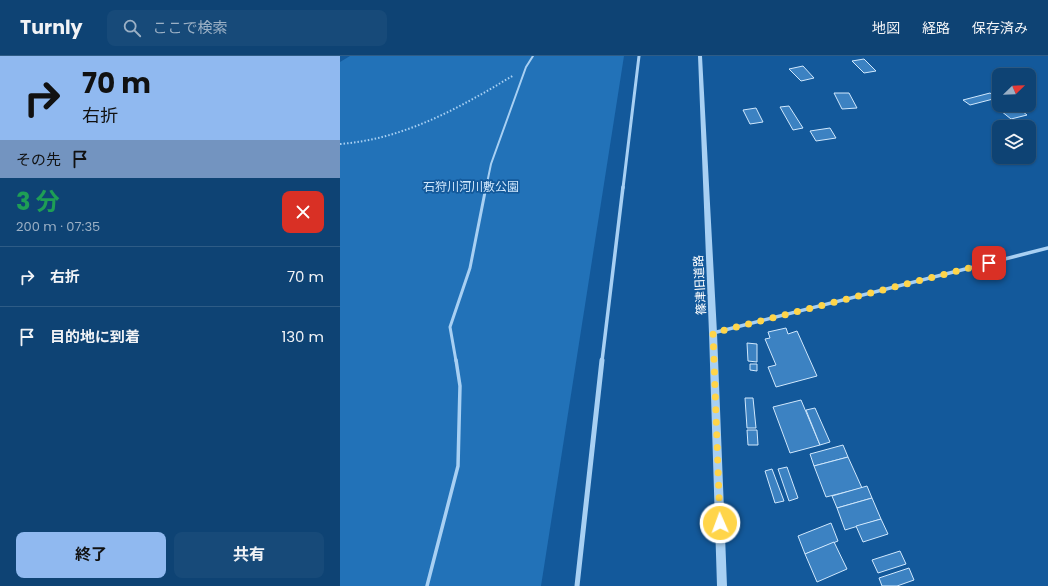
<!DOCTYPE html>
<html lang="ja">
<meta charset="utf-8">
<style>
body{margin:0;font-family:Poppins,"Noto Sans JP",sans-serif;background:#174a79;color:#f1f3f6;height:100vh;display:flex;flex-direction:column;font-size:15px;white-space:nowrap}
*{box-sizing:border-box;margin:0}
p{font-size:13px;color:#9bb0c5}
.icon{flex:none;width:22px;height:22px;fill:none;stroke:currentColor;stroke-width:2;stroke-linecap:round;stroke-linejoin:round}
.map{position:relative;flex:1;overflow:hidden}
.drawer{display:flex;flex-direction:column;background:#0e4374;width:340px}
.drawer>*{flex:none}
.banner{background:#90b9f0;color:#111;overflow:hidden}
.needle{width:26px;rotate:67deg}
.tools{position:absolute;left:652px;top:12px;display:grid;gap:8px}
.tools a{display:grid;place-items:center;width:44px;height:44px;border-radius:8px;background:#0e4374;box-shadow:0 1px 3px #0004,0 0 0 1px #2e5c86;font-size:20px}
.pin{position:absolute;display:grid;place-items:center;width:34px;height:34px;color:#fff;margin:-17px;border-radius:8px;box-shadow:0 2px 6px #0006}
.me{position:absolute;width:44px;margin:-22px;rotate:358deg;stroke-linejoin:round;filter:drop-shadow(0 0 3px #0008)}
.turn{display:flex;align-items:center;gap:14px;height:84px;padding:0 16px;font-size:18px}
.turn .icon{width:52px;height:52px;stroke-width:2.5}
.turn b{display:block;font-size:28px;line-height:34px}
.then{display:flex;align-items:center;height:38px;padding:0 16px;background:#0003;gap:8px;font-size:15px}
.round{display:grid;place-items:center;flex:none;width:42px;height:42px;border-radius:8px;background:#174a79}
.overview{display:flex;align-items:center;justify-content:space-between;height:68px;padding:0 16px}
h1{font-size:24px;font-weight:700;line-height:30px;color:#1e9e55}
.primary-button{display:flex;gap:8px;margin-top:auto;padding:8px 16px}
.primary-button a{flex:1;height:46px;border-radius:8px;background:#90b9f0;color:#111;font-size:16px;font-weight:700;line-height:46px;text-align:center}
.primary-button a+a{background:#174a79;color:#f1f3f6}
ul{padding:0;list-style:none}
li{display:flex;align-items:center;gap:12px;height:60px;padding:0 16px;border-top:1px solid #2e5c86}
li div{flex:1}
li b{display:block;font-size:15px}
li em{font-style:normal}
header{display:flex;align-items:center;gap:24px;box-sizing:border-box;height:56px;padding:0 20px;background:#0e4374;border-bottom:1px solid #2e5c86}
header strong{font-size:19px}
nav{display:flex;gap:22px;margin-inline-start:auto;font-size:14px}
.search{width:280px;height:36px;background:#174a79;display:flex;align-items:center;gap:10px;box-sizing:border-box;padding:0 14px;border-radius:8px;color:#9bb0c5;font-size:15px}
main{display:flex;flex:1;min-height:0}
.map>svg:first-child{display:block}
</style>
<header>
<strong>Turnly</strong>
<div class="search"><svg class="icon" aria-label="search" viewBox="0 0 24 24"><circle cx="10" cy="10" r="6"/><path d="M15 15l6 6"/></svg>ここで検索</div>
<nav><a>地図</a><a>経路</a><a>保存済み</a></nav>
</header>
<main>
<section class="drawer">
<div class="banner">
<div class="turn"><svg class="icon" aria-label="right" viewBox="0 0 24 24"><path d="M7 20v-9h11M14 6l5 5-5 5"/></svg><div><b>70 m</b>右折</div></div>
<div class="then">その先<svg class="icon" aria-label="arrive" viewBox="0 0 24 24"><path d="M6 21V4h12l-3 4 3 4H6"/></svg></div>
</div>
<div class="overview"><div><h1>3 分</h1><p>200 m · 07:35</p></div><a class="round" style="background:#d93025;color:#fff"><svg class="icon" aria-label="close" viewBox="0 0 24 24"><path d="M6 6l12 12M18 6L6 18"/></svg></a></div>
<ul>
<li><svg class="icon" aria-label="right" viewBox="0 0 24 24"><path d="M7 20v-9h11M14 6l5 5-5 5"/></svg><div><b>右折</b></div><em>70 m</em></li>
<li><svg class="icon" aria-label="arrive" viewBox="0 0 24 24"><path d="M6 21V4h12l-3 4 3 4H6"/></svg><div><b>目的地に到着</b></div><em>130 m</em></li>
</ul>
<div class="primary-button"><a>終了</a><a>共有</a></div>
</section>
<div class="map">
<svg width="708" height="530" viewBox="0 0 708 530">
<rect width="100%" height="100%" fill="#13599b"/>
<path fill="#2272b8" d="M10,0h274l-83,530h-201v-524z"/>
<g fill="#3c82c2" stroke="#d0e8fd">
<path d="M524,3l12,12 -12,2 -12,-12z"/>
<path d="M463,10l11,12 -13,3 -12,-12z"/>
<path d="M494,37h15l8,15 -15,1z"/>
<path d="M650,37l7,5 -27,7 -7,-5z"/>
<path d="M449,50l14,22 -10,2 -13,-23z"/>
<path d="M677,51l10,8 -16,4 -10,-8z"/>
<path d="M416,52l7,14 -13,2 -7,-14z"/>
<path d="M490,72l6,10 -20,3 -6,-10z"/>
<path d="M446,272l2,6 9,-3 20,45 -41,11 -8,-20 8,-2 -11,-26 5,-1 -2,-6z"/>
<path d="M407,287l10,1v18l-9,-1z"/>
<path d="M410,308h7v7l-7,-1z"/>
<path d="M405,342h8l3,30h-9z"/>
<path d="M461,344l19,45 -30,8 -17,-46z"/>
<path d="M475,352l15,34 -10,3 -14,-35z"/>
<path d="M407,374h10l1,15h-10z"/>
<path d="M503,389l5,12 -34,9 -4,-12z"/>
<path d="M508,401l14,31 -36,9 -12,-31z"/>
<path d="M447,411l11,31 -9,3 -11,-32z"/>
<path d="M432,413l12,32 -9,2 -10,-32z"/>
<path d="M527,430l5,12 -35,10 -5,-12z"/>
<path d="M532,442l9,21 -36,11 -8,-22z"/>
<path d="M541,463l7,15 -25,8 -7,-16z"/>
<path d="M491,467l7,18 -33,13 -7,-18z"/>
<path d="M494,486l13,27 -30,13 -12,-28z"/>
<path d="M560,495l6,13 -28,9 -6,-13z"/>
<path d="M569,512l5,12 -17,6h-15l-3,-8z"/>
</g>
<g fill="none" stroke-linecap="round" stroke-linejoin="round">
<path stroke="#a8d0f3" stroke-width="2" stroke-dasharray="1.5 2" stroke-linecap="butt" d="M0,88c65,-5 119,-36 174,-69"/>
<path stroke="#a8d0f3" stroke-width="2" d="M146,132l5,-24 35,-97 7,-11"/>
<path stroke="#a8d0f3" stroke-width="3" d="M116,305l-6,-34 20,-59 16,-81"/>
<path stroke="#a8d0f3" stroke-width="3.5" d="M87,530l31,-120 2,-80 -4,-26"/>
<path stroke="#a8d0f3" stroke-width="3" d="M283,132l16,-132"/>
<g stroke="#a8d0f3" stroke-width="3.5">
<path d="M373,277l335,-85"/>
<path d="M262,305l21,-174"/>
</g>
<path stroke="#a8d0f3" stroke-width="5" d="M237,530l25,-226"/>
<path fill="#a8d0f3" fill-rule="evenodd" d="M358,0h4l15,277 10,253h-10l-8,-253z"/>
</g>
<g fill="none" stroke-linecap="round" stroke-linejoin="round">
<path stroke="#ffd54a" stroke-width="7" stroke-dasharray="0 12.6" d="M380,467l-7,-190 276,-70"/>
</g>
<g text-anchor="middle" stroke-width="3.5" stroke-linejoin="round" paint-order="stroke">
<g font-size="12" fill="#d0e8fd" stroke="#13599b">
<text x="131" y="135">石狩川河川敷公園</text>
</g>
<g font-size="12" fill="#fff" stroke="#13599b">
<text transform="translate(360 229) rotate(-93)" y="4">篠津旧道路</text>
</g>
</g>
</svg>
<div class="tools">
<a><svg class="needle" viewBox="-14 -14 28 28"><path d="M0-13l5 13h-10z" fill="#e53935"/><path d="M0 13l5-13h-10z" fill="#9bb0c5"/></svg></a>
<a><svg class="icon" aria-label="layers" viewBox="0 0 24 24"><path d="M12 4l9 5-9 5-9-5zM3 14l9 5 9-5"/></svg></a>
</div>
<div class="pin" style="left:649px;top:207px;background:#d93025"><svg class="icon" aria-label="arrive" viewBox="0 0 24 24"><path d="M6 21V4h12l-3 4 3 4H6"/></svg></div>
<svg class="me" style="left:380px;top:467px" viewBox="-20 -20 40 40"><circle r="17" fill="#ffd54a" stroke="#fff" stroke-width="3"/><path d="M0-11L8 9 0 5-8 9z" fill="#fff"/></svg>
</div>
</main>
